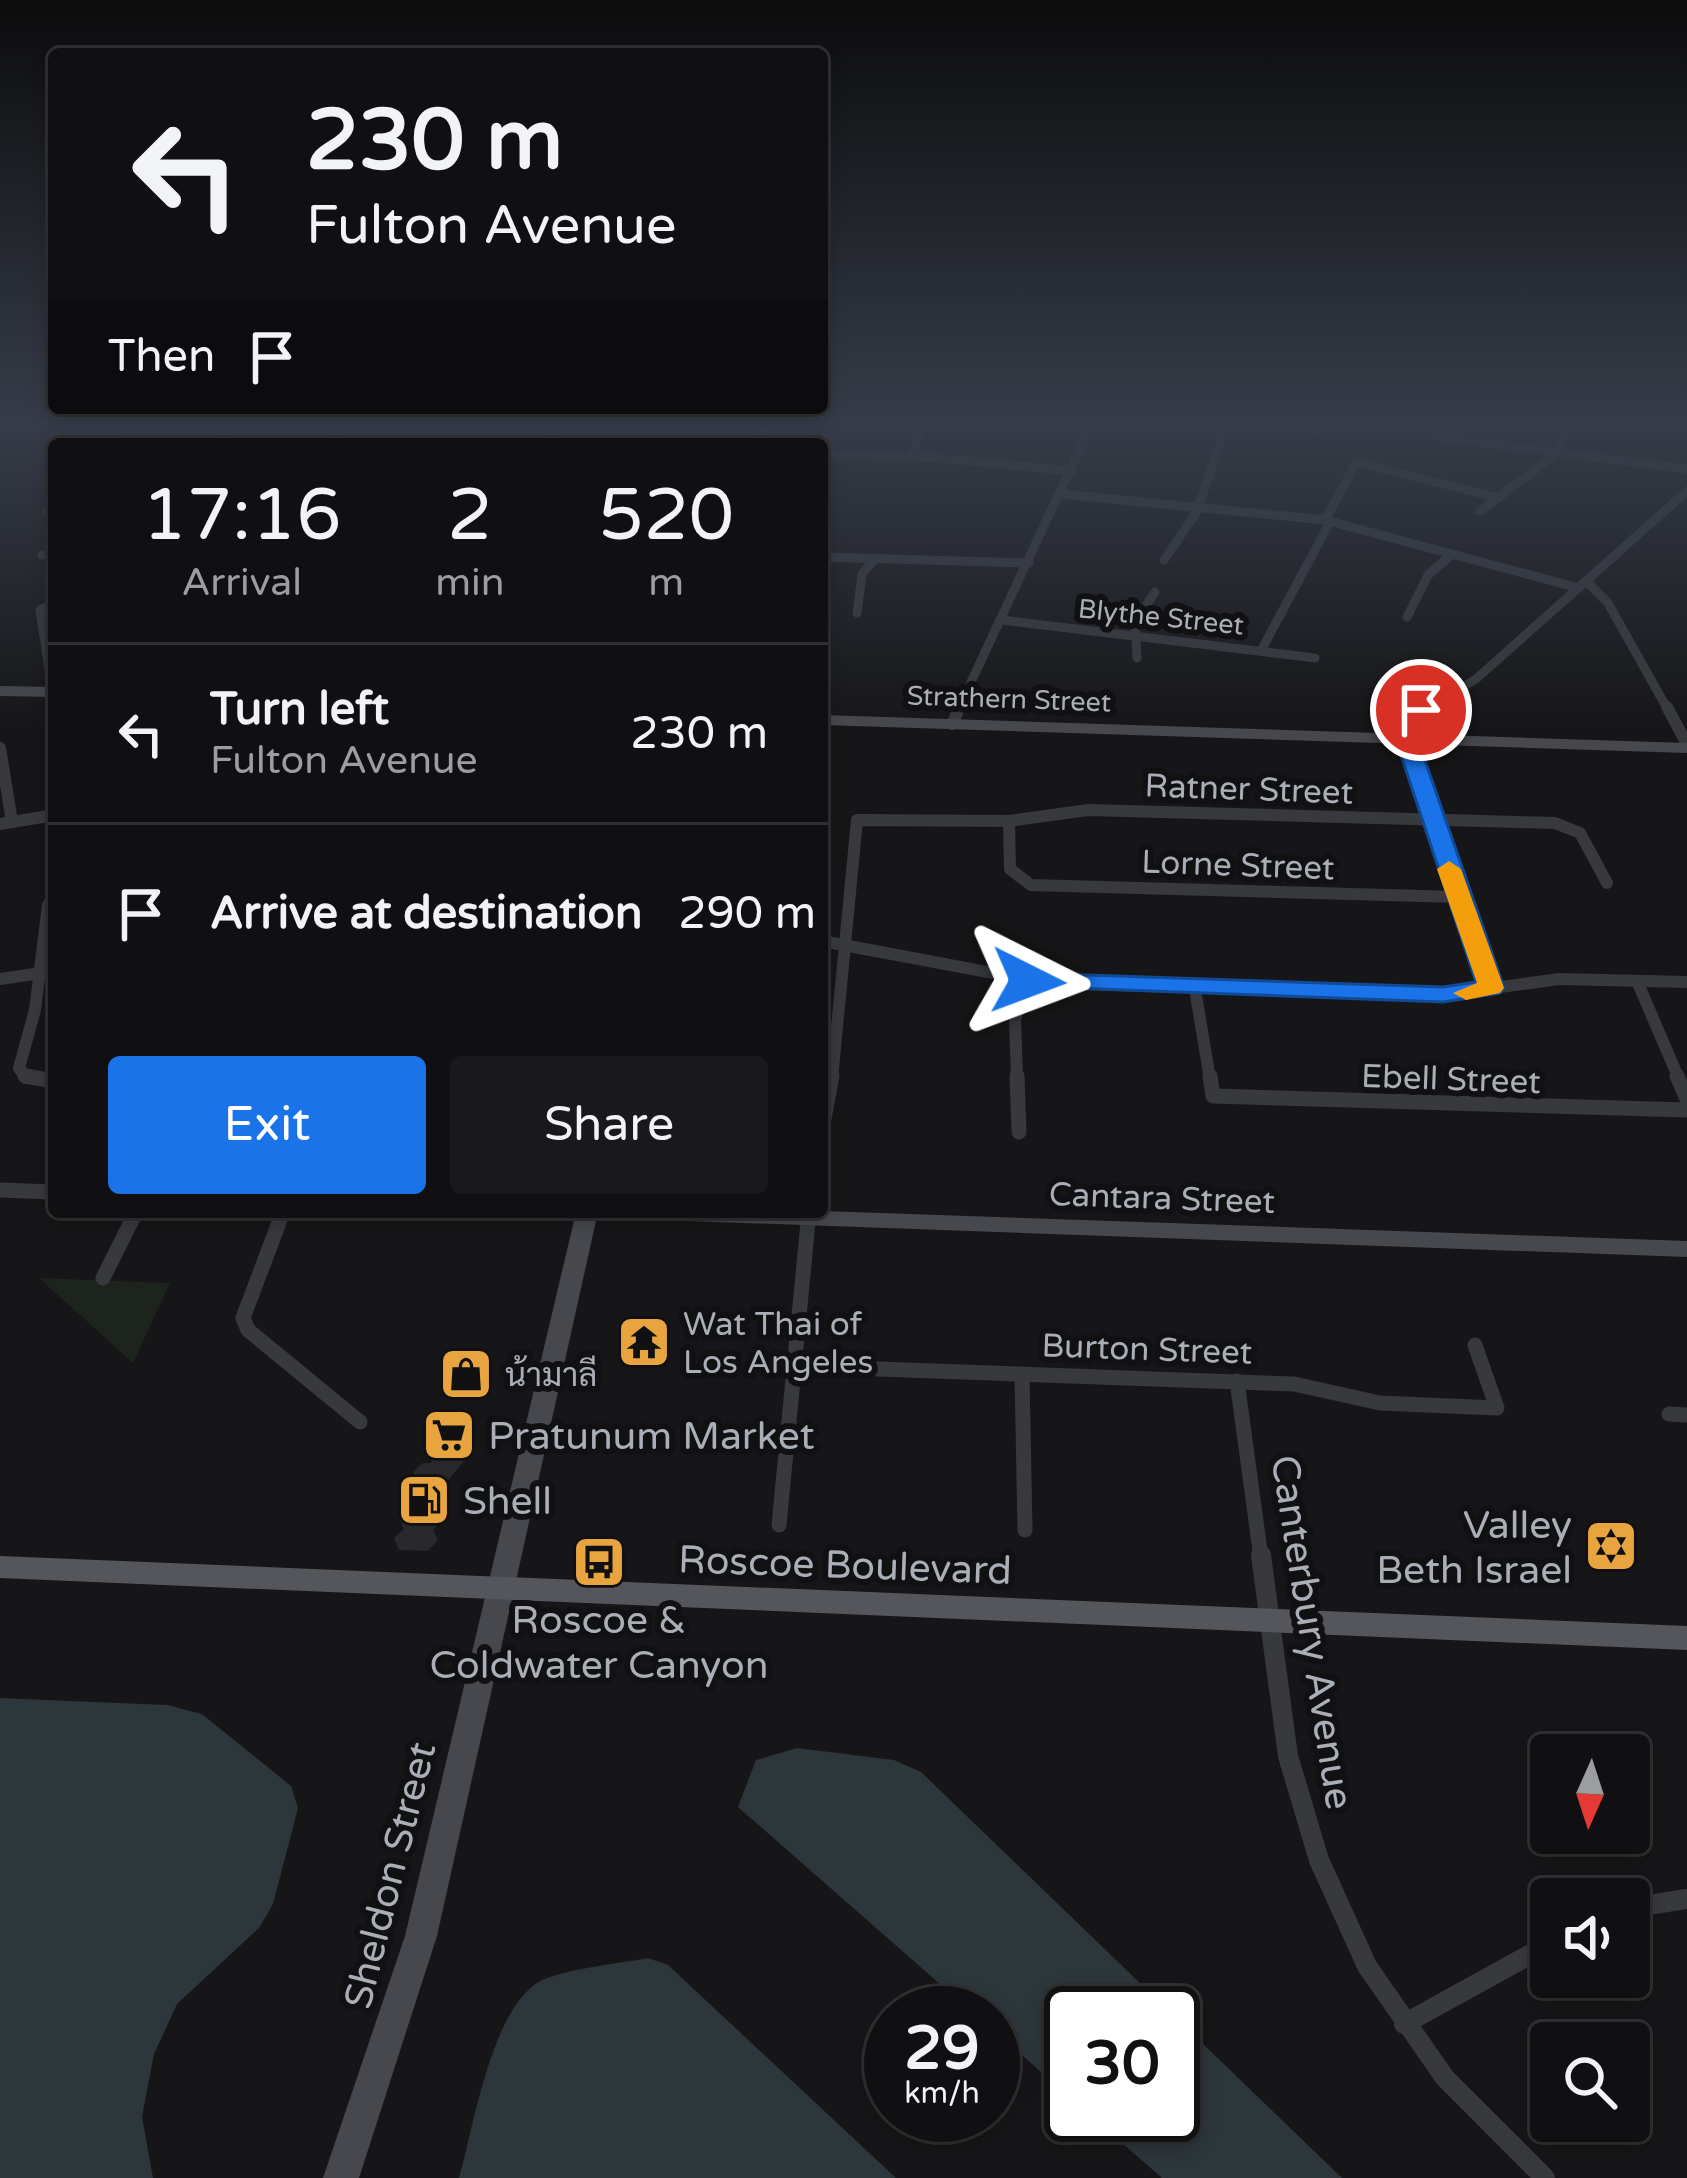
<!DOCTYPE html>
<meta charset="utf-8">
<style>
body{margin:0;font-family:"Varela Round",Sarabun,sans-serif;background:#19191b;color:#f1f3f6;height:100vh;display:flex;flex-direction:column;font-size:45px;white-space:nowrap}
*{box-sizing:border-box;margin:0}
p{font-size:39px;color:#9c9d9f}
.icon{flex:none;width:66px;height:66px;fill:none;stroke:currentColor;stroke-width:2;stroke-linecap:round;stroke-linejoin:round}
.map{position:relative;flex:1;overflow:hidden}
.details{position:absolute;left:48px;top:438px;width:780px;height:780px;display:flex;flex-direction:column;background:#101012;border-radius:12px;box-shadow:0 6px 18px #0003,0 0 0 3px #303032}
.details>*{flex:none}
.guide{position:absolute;left:48px;top:48px;width:780px;height:366px;border-radius:12px;box-shadow:0 6px 18px #0003,0 0 0 3px #303032;background:#101012;color:#f1f3f6;overflow:hidden}
.needle{width:78px;rotate:183deg}
.tools{position:absolute;left:1530px;top:1734px;display:grid;gap:24px}
.tools a{display:grid;place-items:center;width:120px;height:120px;border-radius:12px;background:#101012;box-shadow:0 6px 18px #0003,0 0 0 3px #303032;font-size:60px}
.speed{position:absolute;left:864px;top:1986px;display:flex;gap:24px;font-size:60px;font-weight:700;text-align:center}
.speed>*{display:grid;place-content:center;width:156px;height:156px;border-radius:50%;background:#101012;box-shadow:0 6px 18px #0003,0 0 0 3px #303032;line-height:1}
.speed small{font-size:30px;font-weight:400}
.speed .limit{border:6px solid #111;border-radius:18px;background:#fff;color:#111}
.pin{position:absolute;display:grid;place-items:center;width:102px;height:102px;color:#fff;margin:-51px;border:6px solid #fff;border-radius:50%;box-shadow:0 3px 12px #0007}
.me{position:absolute;width:132px;margin:-66px;rotate:93deg;stroke-linejoin:round;filter:drop-shadow(0 0 9px #0008)}
.turn{display:flex;align-items:center;gap:42px;height:252px;padding:0 60px;font-size:54px}
.turn .icon{width:156px;height:156px;stroke-width:2.5}
.turn b{display:block;font-size:84px;line-height:102px}
.then{display:flex;align-items:center;height:114px;padding:0 60px;background:#0003;gap:24px;font-size:45px}
.eta{display:flex;justify-content:space-evenly;align-items:center;height:204px;text-align:center}
.eta b{font-size:72px;font-weight:600;line-height:84px}
.action{display:flex;gap:24px;margin-top:auto;padding:24px 60px}
.action a{flex:1;height:138px;border-radius:12px;background:#1a73e8;color:#fff;font-size:48px;font-weight:600;line-height:138px;text-align:center}
.action a+a{background:#19191b;color:#f1f3f6}
ul{padding:0;list-style:none}
li{display:flex;align-items:center;gap:36px;height:180px;padding:0 60px;border-top:3px solid #303032}
li div{flex:1}
li b{display:block;font-size:45px}
li em{font-style:normal}
.map>svg:first-child{display:block}
</style>
<div class="map">
<svg width="1687" height="2178" viewBox="0 0 1687 2178">
<rect width="100%" height="100%" fill="#161618"/>
<path fill="#1d231d" d="M39,1278l131,5 -37,80z"/>
<g fill="#2d363b">
<path d="M0,1698l167,7 35,9 89,72 7,22 -25,96 -14,24 -82,76 -23,50 -12,63 11,61h-153z"/>
<path d="M797,1748l97,12 27,12 250,241h-100v85l-78,-68v-17h-20l-235,-206 18,-47z"/>
<path d="M648,1958l20,7 228,213h-437c15,-52 34,-181 88,-200 32,-11 69,-14 101,-20z"/>
<path d="M1173,2015l169,163h-180l-72,-63h83z"/>
</g>
<path fill="#29292c" d="M434,1453l35,2 -25,30 5,12 -11,11 5,12 -10,10 5,10 -10,11 -29,-1 -5,-12 10,-9 -5,-10 18,-16 -16,-1 4,-14h15l-7,-16 10,-9h8z"/>
<g fill="none" stroke-linecap="round" stroke-linejoin="round">
<g stroke="#37393d" stroke-width="9">
<path d="M550,425l6,19"/>
<path d="M1316,425v6"/>
<path d="M1441,425l-5,8 11,5 240,31"/>
<path d="M331,429l50,-4"/>
<path d="M69,434l47,-2"/>
<path d="M220,444l4,-19"/>
<path d="M822,455l106,2 144,14"/>
<path d="M911,456l13,-31"/>
<path d="M1061,494l264,26 254,68"/>
<path d="M47,511l7,-1"/>
<path d="M1480,511l77,-58 8,-28"/>
<path d="M1325,520l32,-58 142,36"/>
<path d="M42,555l12,-1"/>
<path d="M822,557l207,6"/>
<path d="M1164,560l32,-47 31,-88"/>
<path d="M1586,581l22,22 60,107"/>
<path d="M857,613l5,-39 13,-15"/>
<path d="M1407,617l21,-42 24,-21"/>
<path d="M1002,620l313,38"/>
<path d="M1262,649l68,-127"/>
<path d="M1137,658l-2,-36 20,-30"/>
<path d="M49,668l-9,-58 14,-7"/>
<path d="M958,710l133,-285"/>
<path d="M1426,710l50,-31 211,-188"/>
</g>
<g stroke="#37393d" stroke-width="12">
<path d="M1431,707l-17,11 -5,28 82,241"/>
<path d="M1667,707l20,37"/>
<path d="M952,724l8,-17"/>
<path d="M0,748l12,74"/>
<path d="M1009,821l1,48 21,16 427,12"/>
<path d="M0,824l54,-9"/>
<path d="M822,941l224,42 397,12 116,-16 128,3"/>
<path d="M0,979l54,-8"/>
<path d="M1637,981l42,98"/>
<path d="M1195,989l15,90"/>
<path d="M38,1079l-12,-1 -7,-10 16,-58 13,-105 6,-9"/>
<path d="M832,1079l25,-259 152,1 79,-11 467,13 25,10 27,50"/>
<path d="M1017,1079l-2,-60 13,-38"/>
</g>
<g stroke="#37393d" stroke-width="15">
<path d="M25,1076l29,5"/>
<path d="M1017,1076l2,56"/>
<path d="M1210,1076l3,20 474,14"/>
<path d="M1677,1076l10,23"/>
<path d="M822,1129l10,-53"/>
<path d="M0,1190l54,2"/>
<path d="M283,1212l-40,106 5,12 112,92"/>
<path d="M103,1278l33,-66"/>
<path d="M794,1366l500,18 86,19 117,5 -22,-63"/>
<path d="M1022,1374l3,156"/>
<path d="M1237,1381l24,177"/>
<path d="M1669,1414l18,1"/>
<path d="M779,1525l30,-313"/>
</g>
<g stroke="#37393d" stroke-width="20">
<path d="M1261,1555l27,201 31,104 48,106 78,112 100,100"/>
<path d="M1629,1908l58,-9"/>
<path d="M1404,2024l147,-81"/>
</g>
<g fill="#46484d" fill-rule="evenodd">
<path d="M326,425h12l7,19h-12z"/>
<path d="M757,425h12l-4,19h-12z"/>
<path d="M0,686l54,1v10l-54,-1z"/>
<path d="M822,715l865,28v10l-865,-28z"/>
<path d="M822,1211l865,30v16l-1052,-38 -11,-7z"/>
<path d="M576,1212h22l-161,724 -78,242h-36l82,-242z"/>
</g>
<path fill="#54565c" fill-rule="evenodd" d="M0,1556l1687,70v24l-1687,-72z"/>
</g>
<linearGradient id="sky" x2="0" y2="1"><stop stop-color="#0c0c0d"/><stop offset="0.58" stop-color="#363c48"/><stop offset="1" stop-color="#363c48" stop-opacity="0"/></linearGradient>
<rect width="1687" height="730" fill="url(#sky)"/>
<path fill="#1a73e8" stroke="#114b97" stroke-width="3" d="M1421,704l11,6 -10,16 -2,20 84,242 -4,5 -57,9 -424,-16 -3,-5 3,-5 9,-3 415,14 33,-5 -78,-236 3,-20 13,-21z"/>
<path fill="#f59e0b" d="M1449,861l12,8 43,119 -4,5 -34,7 -13,-7 24,-10 -40,-114z"/>
<defs>
<g id="temple-square" transform="scale(2.7)"><rect x="-9" y="-9" width="18" height="18" rx="4" fill="#e7a43f" stroke="#111113"/><path d="M0-6L5-2H3V0L6.5 2.5H4V6H1.5V3h-3V6H-4V2.5H-6.5L-3 0V-2H-5Z" fill="#111"/></g>
<g id="shop-square" transform="scale(2.7)"><rect x="-9" y="-9" width="18" height="18" rx="4" fill="#e7a43f" stroke="#111113"/><path d="M-5-2.5h2.3a2.7 3.5 0 0 1 5.4 0H5L5.5 6h-11ZM-1.5-2.5h3a1.5 2.3 0 0 0-3 0Z" fill="#111"/></g>
<g id="supermarket-square" transform="scale(2.7)"><rect x="-9" y="-9" width="18" height="18" rx="4" fill="#e7a43f" stroke="#111113"/><path d="M-6-5.5h2.5l.6 2H6L4.5 2H-2.5L-4.4-4H-6ZM-1.5 3.2a1.3 1.3 0 1 0 .1 0ZM3 3.2a1.3 1.3 0 1 0 .1 0Z" fill="#111"/></g>
<g id="fuel-square" transform="scale(2.7)"><rect x="-9" y="-9" width="18" height="18" rx="4" fill="#e7a43f" stroke="#111113"/><path d="M-5.5-6h7V0h2V4h1.3V-2.5L3-4.5l.8-.8L6-3V5H2.5V1h-1V6h-7ZM-4.2-4.7v3.2H.2V-4.7Z" fill="#111"/></g>
<g id="synagogue-square" transform="scale(2.7)"><rect x="-9" y="-9" width="18" height="18" rx="4" fill="#e7a43f" stroke="#111113"/><path d="M0-6.5L5.6 3.2H-5.6ZM0 6.5L5.6-3.2H-5.6Z" fill="#111"/></g>
<g id="bus-square" transform="scale(2.7)"><rect x="-9" y="-9" width="18" height="18" rx="4" fill="#e7a43f" stroke="#111113"/><path d="M-5-6H5V4H4V6H2V4H-2V6H-4V4H-5ZM-3.5-4V0h7V-4ZM-3.5 1.2v1.5H-2V1.2ZM2 1.2v1.5H3.5V1.2Z" fill="#111"/></g>
</defs>
<g fill-rule="evenodd">
<use href="#temple-square" x="644" y="1342"/>
<use href="#shop-square" x="466" y="1374"/>
<use href="#supermarket-square" x="449" y="1435"/>
<use href="#fuel-square" x="424" y="1500"/>
<use href="#synagogue-square" x="1611" y="1546"/>
<use href="#bus-square" x="599" y="1562"/>
</g>
<g text-anchor="middle" stroke-width="12" stroke-linejoin="round" paint-order="stroke">
<g font-size="27" fill="#a9aeb7" stroke="#111113">
<text transform="translate(1161 617) rotate(6)" y="9">Blythe Street</text>
<text transform="translate(1009 699) rotate(2)" y="9">Strathern Street</text>
</g>
<g font-size="33" fill="#a9aeb7" stroke="#111113">
<text transform="translate(1249 788) rotate(2)" y="12">Ratner Street</text>
<text transform="translate(1238 864) rotate(2)" y="12">Lorne Street</text>
<text transform="translate(1451 1078) rotate(2)" y="12">Ebell Street</text>
<text transform="translate(1162 1197) rotate(2)" y="12">Cantara Street</text>
<text transform="translate(1147 1348) rotate(2)" y="12">Burton Street</text>
</g>
<g font-size="33" fill="#a9aeb7" stroke="#111113" text-anchor="start">
<text x="683" y="1335">Wat Thai of<tspan x="683" dy="38">Los Angeles</tspan></text>
<text x="505" y="1386">น้ามาลี</text>
</g>
<g font-size="39" fill="#a9aeb7" stroke="#111113" text-anchor="start">
<text x="488" y="1449">Pratunum Market</text>
<text x="463" y="1514">Shell</text>
<text x="1572" y="1538" text-anchor="end">Valley<tspan x="1572" dy="45">Beth Israel</tspan></text>
<text x="599" y="1633" text-anchor="middle">Roscoe &amp;<tspan x="599" dy="45">Coldwater Canyon</tspan></text>
</g>
<g font-size="39" fill="#a9aeb7" stroke="#111113">
<text transform="translate(845 1564) rotate(2)" y="14">Roscoe Boulevard</text>
<text transform="translate(1313 1632) rotate(81)" y="14">Canterbury Avenue</text>
<text transform="translate(389 1875) rotate(-76)" y="14">Sheldon Street</text>
</g>
</g>
</svg>
<div class="tools">
<a><svg class="needle" viewBox="-14 -14 28 28"><path d="M0-13l5 13h-10z" fill="#e53935"/><path d="M0 13l5-13h-10z" fill="#9c9d9f"/></svg></a>
<a><svg class="icon" aria-label="sound" viewBox="0 0 24 24"><path d="M4 9h4l5-4v14l-5-4H4zM17 9q2 3 0 6"/></svg></a>
<a><svg class="icon" aria-label="search" viewBox="0 0 24 24"><circle cx="10" cy="10" r="6"/><path d="M15 15l6 6"/></svg></a>
</div>
<div class="speed"><div>29<small>km/h</small></div><div class="limit">30</div></div>
<div class="pin" style="left:1421px;top:710px;background:#d93025"><svg class="icon" aria-label="arrive" viewBox="0 0 24 24"><path d="M6 21V4h12l-3 4 3 4H6"/></svg></div>
<svg class="me" style="left:1028px;top:981px" viewBox="-20 -20 40 40"><path d="M0-17L14 15 0 8-14 15z" fill="#1a73e8" stroke="#fff" stroke-width="4"/></svg>
<div class="guide">
<div class="turn"><svg class="icon" aria-label="left" viewBox="0 0 24 24"><path d="M17 20v-9H6M10 6l-5 5 5 5"/></svg><div><b>230 m</b>Fulton Avenue</div></div>
<div class="then">Then<svg class="icon" aria-label="arrive" viewBox="0 0 24 24"><path d="M6 21V4h12l-3 4 3 4H6"/></svg></div>
</div>
<section class="details">
<div class="eta">
<div><b>17:16</b><p>Arrival</p></div>
<div><b>2</b><p>min</p></div>
<div><b>520</b><p>m</p></div>
</div>
<ul>
<li><svg class="icon" aria-label="left" viewBox="0 0 24 24"><path d="M17 20v-9H6M10 6l-5 5 5 5"/></svg><div><b>Turn left</b><p>Fulton Avenue</p></div><em>230 m</em></li>
<li><svg class="icon" aria-label="arrive" viewBox="0 0 24 24"><path d="M6 21V4h12l-3 4 3 4H6"/></svg><div><b>Arrive at destination</b></div><em>290 m</em></li>
</ul>
<div class="action"><a>Exit</a><a>Share</a></div>
</section>
</div>
